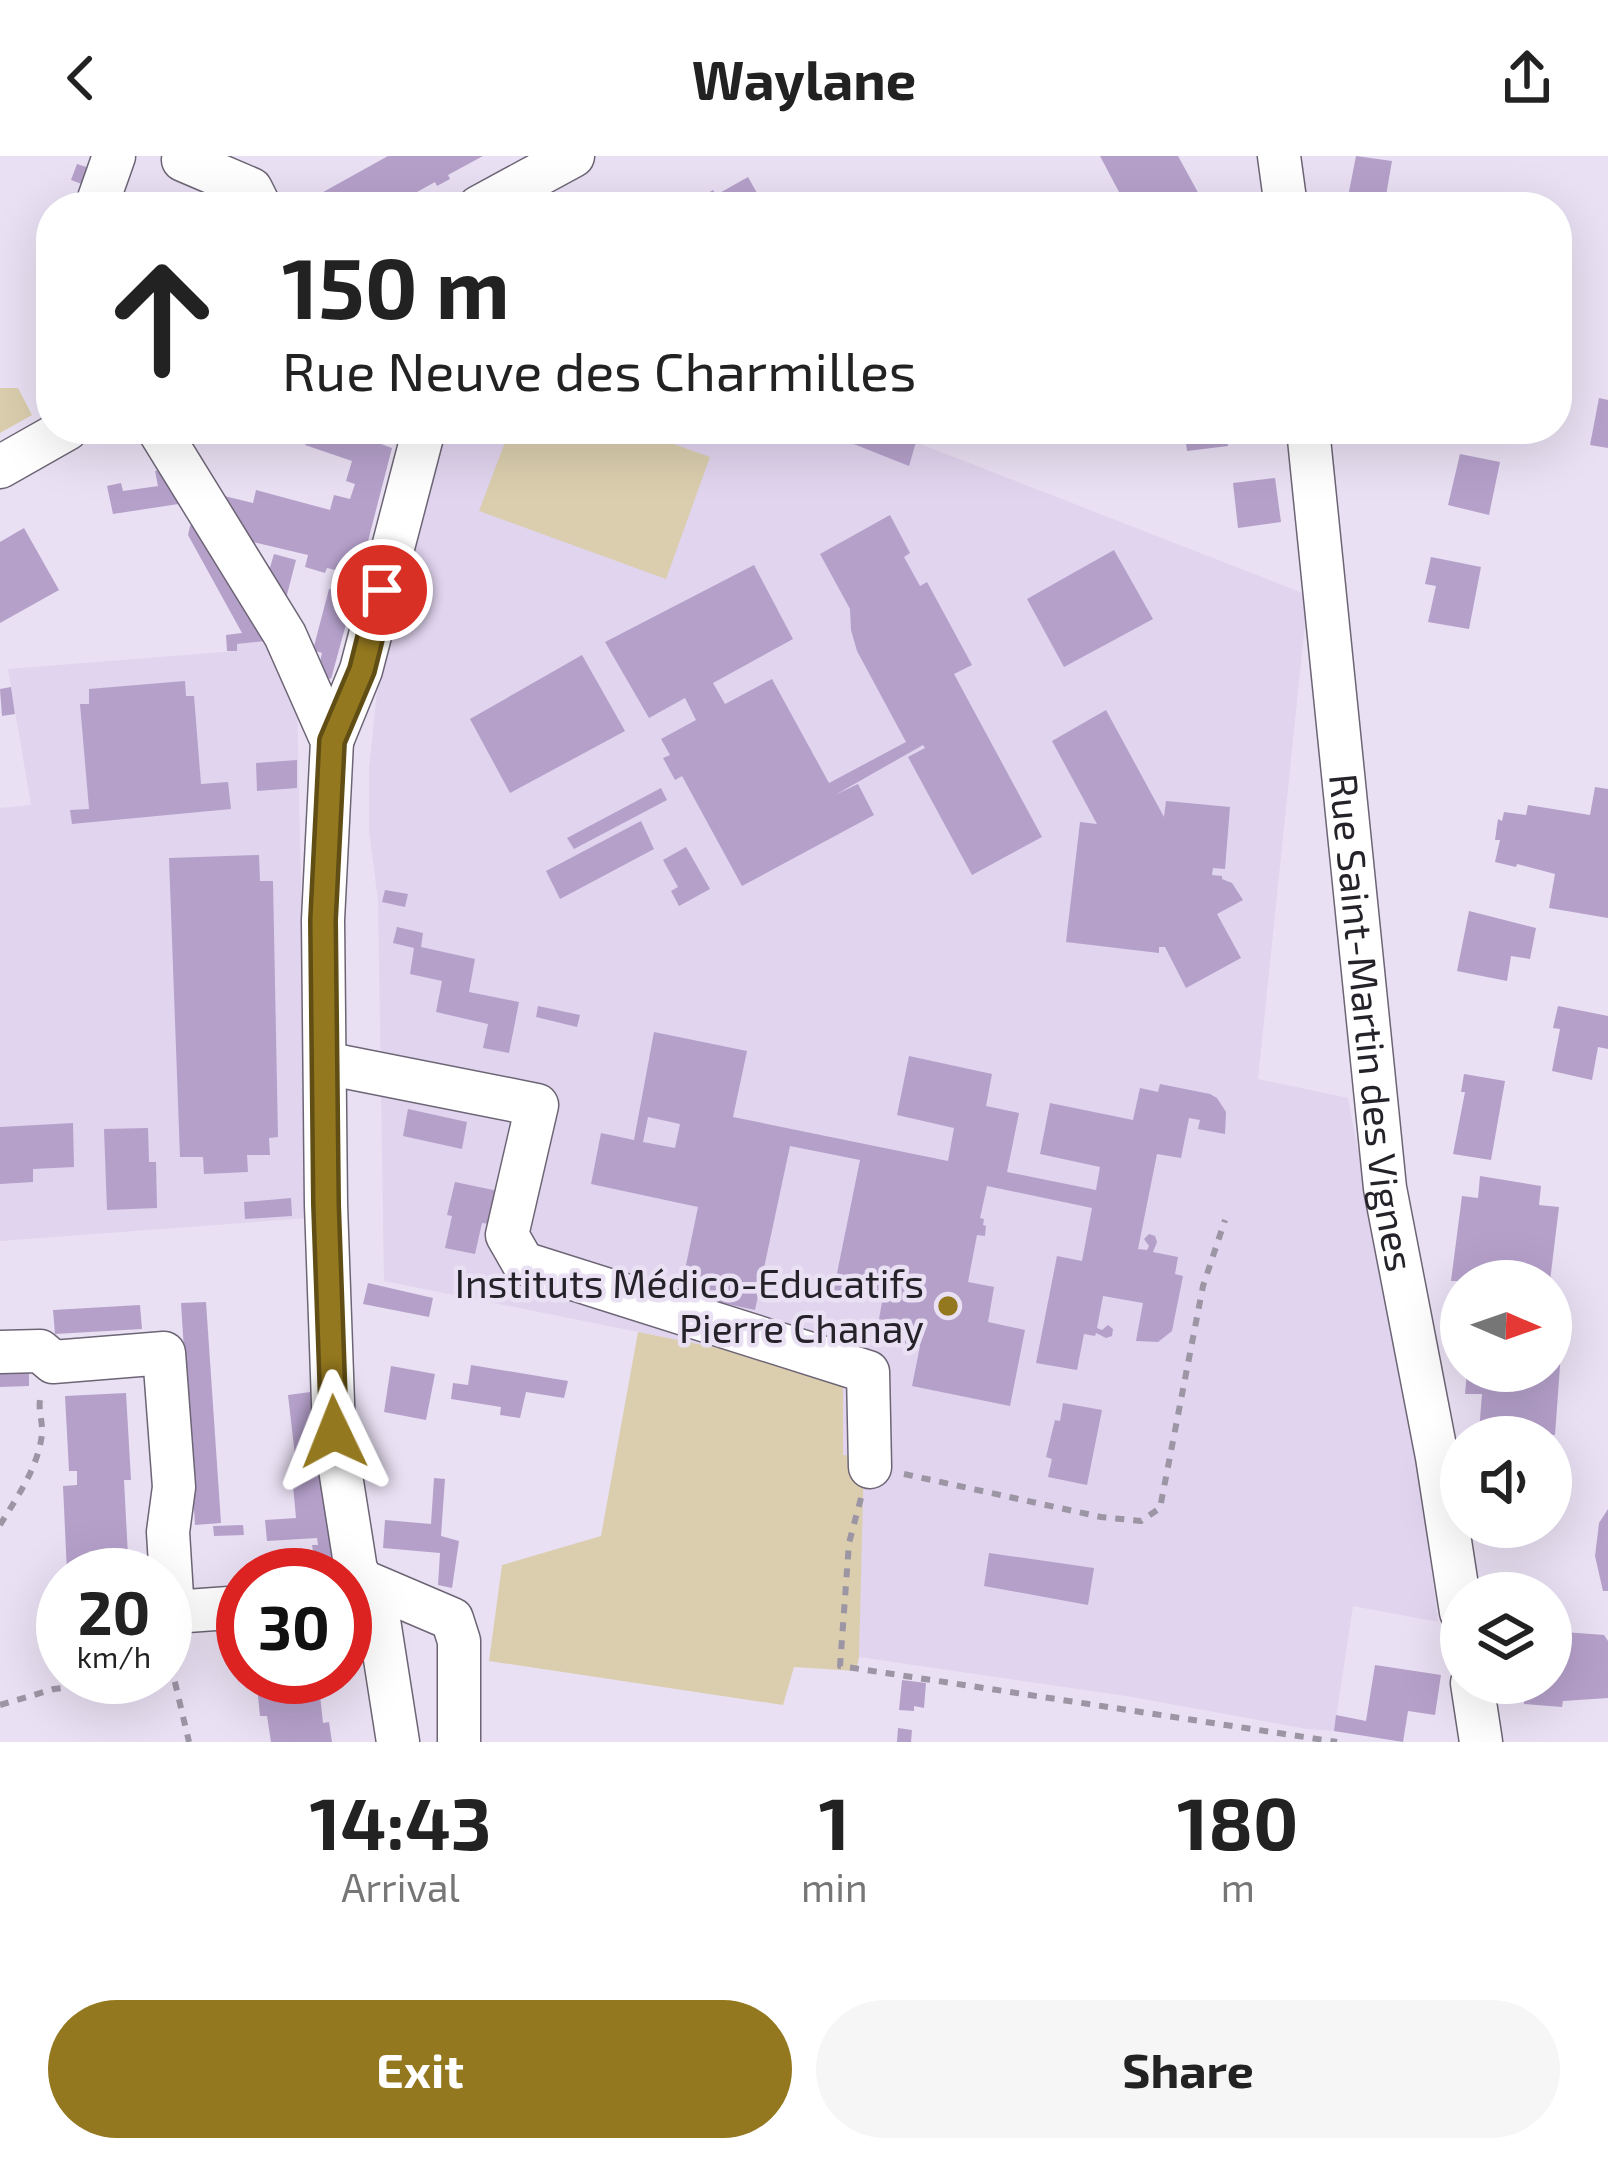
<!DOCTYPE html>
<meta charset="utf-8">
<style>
body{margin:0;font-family:"Exo 2",sans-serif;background:#f6f6f6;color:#222;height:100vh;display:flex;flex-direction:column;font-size:45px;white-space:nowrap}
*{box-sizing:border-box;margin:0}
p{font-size:39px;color:#767676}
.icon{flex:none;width:66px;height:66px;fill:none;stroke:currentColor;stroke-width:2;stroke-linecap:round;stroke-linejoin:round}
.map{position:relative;height:1586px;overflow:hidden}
.drawer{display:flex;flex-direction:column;background:#fff;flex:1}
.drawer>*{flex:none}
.banner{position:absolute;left:36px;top:36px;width:1536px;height:252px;border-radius:48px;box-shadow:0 12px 48px #0002;background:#fff;color:#222;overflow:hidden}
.needle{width:78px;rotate:92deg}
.controls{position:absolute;left:1440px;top:1104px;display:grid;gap:24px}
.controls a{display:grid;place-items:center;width:132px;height:132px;border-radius:50%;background:#fff;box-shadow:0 12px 48px #0002;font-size:60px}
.speed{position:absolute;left:36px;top:1392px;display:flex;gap:24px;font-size:60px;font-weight:700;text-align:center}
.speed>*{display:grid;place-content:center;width:156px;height:156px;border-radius:50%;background:#fff;box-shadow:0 12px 48px #0002;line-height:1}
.speed small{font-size:30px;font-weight:400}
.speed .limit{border:18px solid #d22;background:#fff;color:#111}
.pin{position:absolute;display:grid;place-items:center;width:102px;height:102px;color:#fff;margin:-51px;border:6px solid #fff;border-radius:50%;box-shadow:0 3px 12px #0007}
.me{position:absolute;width:132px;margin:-66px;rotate:358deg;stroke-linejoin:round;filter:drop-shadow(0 0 9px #0008)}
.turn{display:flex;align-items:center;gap:42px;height:252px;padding:0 48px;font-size:54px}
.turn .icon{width:156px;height:156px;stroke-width:2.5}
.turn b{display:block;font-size:84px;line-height:102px}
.eta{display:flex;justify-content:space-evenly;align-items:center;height:204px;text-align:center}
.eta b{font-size:72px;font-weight:700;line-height:84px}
.cta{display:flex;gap:24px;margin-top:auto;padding:24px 48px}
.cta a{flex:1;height:138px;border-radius:72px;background:#94781f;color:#fff;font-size:48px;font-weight:700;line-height:138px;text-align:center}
.cta a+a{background:#f6f6f6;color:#222}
header{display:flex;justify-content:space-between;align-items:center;height:156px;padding:0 48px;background:#fff;font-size:54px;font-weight:700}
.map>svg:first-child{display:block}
</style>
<header><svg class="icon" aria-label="back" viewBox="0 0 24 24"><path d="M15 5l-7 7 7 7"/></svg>Waylane<svg class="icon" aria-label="share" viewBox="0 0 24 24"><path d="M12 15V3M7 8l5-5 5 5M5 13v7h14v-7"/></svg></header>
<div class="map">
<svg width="1608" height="1586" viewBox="0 0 1608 1586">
<rect width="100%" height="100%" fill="#e9e0f3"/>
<g fill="#e0d4ee">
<path d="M445,273h437l426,166 -50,484 90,19 72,380 18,144 -85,-16 -19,125 -27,-2 -181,-33 -267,-39 4,-199 -20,-2v-83l-459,-92 -6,-380 -9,-71v-62l8,-76z"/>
<path d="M275,484l22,59 11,519 -308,23v-433l31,-3 -23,-136 228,-18 1,-7z"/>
</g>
<g fill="#daceae">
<path d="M0,232h18l14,27 -32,18z"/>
<path d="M510,273h121l79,28 -44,122 -187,-68z"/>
<path d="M638,1176l205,41v82l21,2 -5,200 -3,14 -62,-4 -11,38 -294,-44 13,-96 99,-29z"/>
</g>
<g fill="#b5a0ca" fill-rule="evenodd">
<path d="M388,0h95l-35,19 2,4 -13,7 -2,-4 -45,25h-80l-3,-6z"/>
<path d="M1100,0h78l28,51h-79z"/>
<path d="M1356,0l36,5 -8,46h-38z"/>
<path d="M77,8l19,6 -6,17 -19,-7z"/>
<path d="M748,21l17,30h-67l-3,-6 18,-11 3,5z"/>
<path d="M1599,242l9,2v48l-18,-3z"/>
<path d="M210,273h33l-4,11z"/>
<path d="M310,273h29l53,19 -33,128 -32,-8 -2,5 -20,-6 3,-12 -68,-16 -24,-45 37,9 3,-13 74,20 4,-15 16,4 5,-15 -9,-3 6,-20 -47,-16z"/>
<path d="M368,273h21l-5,13 -18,-6z"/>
<path d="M816,273h66l34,13 -7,24z"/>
<path d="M1184,273h42l2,17 -41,5z"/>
<path d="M1460,298l40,8 -11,53 -41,-10z"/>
<path d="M174,310l11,37 -72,11 -6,-28 14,-3 2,8 35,-5 -3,-15z"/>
<path d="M1275,322l6,44 -43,6 -5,-45z"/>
<path d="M890,359l20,38 -6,4 16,29 7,-4 45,83 -18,9 88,163 -70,38 -64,-118 17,-9 -2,-3 -88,50 23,-11 16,31 -132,71 -60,-110 -7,4 -12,-22 7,-3 -9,-16 35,-19 -11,-22 -36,20 -44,-76 149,-77 39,74 -80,44 12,21 47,-25 57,104 77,-41 -49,-91 -6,-21 -1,-21 -30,-55z"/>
<path d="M205,362l70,122 -38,4v7h-10l-1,-16 16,-2 -54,-98 2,-9z"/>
<path d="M24,372l35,62 -59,33v-81z"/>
<path d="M1114,394l39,69 -89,48 -37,-68z"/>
<path d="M274,398l22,6 -14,54 -17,-30z"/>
<path d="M1431,401l50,10 -12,62 -41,-7 8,-36 -11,-2z"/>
<path d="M329,433l25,6 -23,84 -14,-5 5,-21 -9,-3z"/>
<path d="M582,499l43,76 -115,62 -40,-74z"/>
<path d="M185,525l1,15h8l7,88 27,-2 3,27 -159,15 -2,-14 19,-1 -9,-105h9v-15z"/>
<path d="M11,531l4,27 -13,2 -2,-27z"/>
<path d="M1106,554l58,107 2,-16 64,6 -5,62 -12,-1 -1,7 10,1v3l10,4 11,17 -26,14 24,44 -55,30 -21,-41h-6v6l-93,-11 14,-120 17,2 -45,-83z"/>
<path d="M297,604v28l-40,3 -1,-28z"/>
<path d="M1595,631l13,2v129l-59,-10 6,-34 -38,-10 -1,3 -21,-5 5,-22h-5l3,-21 4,2 2,-9 22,3 2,-10 62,10z"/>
<path d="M661,632l6,12 -93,49 -7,-11z"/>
<path d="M641,665l13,28 -94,50 -14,-28z"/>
<path d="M686,691l24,42 -31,17 -8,-15 7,-4 -15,-27z"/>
<path d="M259,699l1,26h13l5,256 -9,1 1,17h-23l1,17 -44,2 -1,-17h-23l-11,-299z"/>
<path d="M385,734l23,4 -3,13 -23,-5z"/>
<path d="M1469,755l67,17 -6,31 -19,-3 -4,25 -50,-10z"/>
<path d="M397,771l26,6 -2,14 54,12 -6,33 50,10 -10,51 -26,-5 5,-24 -52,-12 6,-31 -32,-7 4,-26 -21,-5z"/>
<path d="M538,850l42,9 -3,12 -41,-10z"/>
<path d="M1558,850l50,10v33l-10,-2 -6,33 -40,-9 8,-42 -7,-1z"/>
<path d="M654,876l93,19 -14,66 215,44 6,-33 -57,-13 12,-59 83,18 -6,32 33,7 -12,59 89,18 4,-23 -60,-13 10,-51 83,17 7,-32 18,4 2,-8 50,10 7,4 9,14 -1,22 -27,-5 2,-9 -11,-2 -8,40 -24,-4 -19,95 9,1 2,-4 -5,-7 5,-5 6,2 2,6 -4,10 25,5 -3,17 8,2 -11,55 -14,11 -22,-1 7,-38 -40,-7 -6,32 5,2 6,-5 5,4 -1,7 -6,2 -10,-5 -1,3 -11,-2 -7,36 -41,-7 21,-107 25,5 10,-53 -105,-22 -7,32 4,1 -1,6 3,1 -1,10 -8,-1 -9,47 26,5 -6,35 37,8 -15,76 -98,-20 8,-40 -27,-5 3,-18 -17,-4 3,-17 -49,-9 27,-133 -70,-14 -35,164 -75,-16 18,-87 -107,-23 10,-51 33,7zM648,961l32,7 -5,24 -32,-6z"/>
<path d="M1464,918l41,7 -14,79 -38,-6 12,-62h-4z"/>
<path d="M408,953l59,13 -5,27 -59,-13z"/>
<path d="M73,967l1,44 -41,2v13l-33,2v-57z"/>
<path d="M148,972l1,34h7l1,46 -50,2 -3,-81z"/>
<path d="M1480,1020l61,10 -2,19 20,2 -9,74h-99l11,-85 16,2z"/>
<path d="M455,1026l43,9 -8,33 -8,-1 -7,31 -30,-6 7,-32 -5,-1z"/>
<path d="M291,1042l1,18 -47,3 -1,-17z"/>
<path d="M368,1127l65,15 -4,19 -66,-13z"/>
<path d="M206,1146l15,221 -26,2 -14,-222z"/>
<path d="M140,1149l2,24 -87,5 -2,-24z"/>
<path d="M1551,1168l12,1 -8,110 -76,-3 3,-38h-17l2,-23h84z"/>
<path d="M29,1203v27l-29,1v-26z"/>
<path d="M471,1209l97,16 -4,17 -38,-6 -6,26 -20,-3 1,-8 -50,-8 2,-16 15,2z"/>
<path d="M391,1210l44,8 -9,46 -42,-8z"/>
<path d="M318,1235l22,165 -26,2 -2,-13h6l-1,-7 -50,3 -2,-21 31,-2 -5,-54h5l-8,-69z"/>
<path d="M126,1237l5,87h-7l5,95h-54v-3h-8l-4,-86 14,-1v-14h-8l-4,-75z"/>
<path d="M1063,1247l39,7 -15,75 -39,-8 4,-18 -6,-2 9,-37 5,1z"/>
<path d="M434,1322l11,1 -4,57 18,5 -7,47 -14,-3 2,-32 -57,-5 2,-28 46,4z"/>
<path d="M1608,1353v82h-5l-8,-35 4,-33z"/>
<path d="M243,1369l1,10 -30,1 -1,-10z"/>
<path d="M989,1397l105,15 -6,37 -104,-19z"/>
<path d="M1551,1475l53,4 4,6v57l-45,3 -1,6 -38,-3 1,-21h26z"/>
<path d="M1375,1509l66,10 -6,40 -27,-4 -5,31 -69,-11 2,-16 30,6z"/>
<path d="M256,1521h62l5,46 6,-1 3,20h-61l-4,-26h-7z"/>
<path d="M902,1524l24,3 -2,25 -10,-2v5l-15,-1z"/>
<path d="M898,1572l14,2 -1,12h-14z"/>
</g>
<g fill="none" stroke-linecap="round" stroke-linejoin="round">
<g stroke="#6d6575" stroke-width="45">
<g id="minor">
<path d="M184,0l-1,4 68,29 9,18"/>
<path d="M1279,0l7,51"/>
<path d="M96,51l18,-51"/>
<path d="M479,51l94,-51"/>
<path d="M158,273l127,206 47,106 -9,179 3,285 8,226 22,139 7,11 89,38 7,22v101"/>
<path id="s1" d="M1308,273l77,759 52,269 24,155"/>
<path d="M0,311l67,-38"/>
<path d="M332,585l29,-71 63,-241"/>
<path d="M325,907l212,42 -30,130 16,28 345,109 2,95"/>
<path d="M0,1196l40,-1 13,11 111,-9 10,134 -6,45 5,80 70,-5"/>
<path d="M345,1444l21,-1 12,15 20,128"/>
<path d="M1472,1527l9,59"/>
</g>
</g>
<g stroke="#9c95a4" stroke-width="6" stroke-dasharray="9 9" stroke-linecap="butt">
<path d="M904,1318l197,43 40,4 19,-13 43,-222 22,-66"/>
<path d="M861,1342l-12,45 -9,123 497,76"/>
<path d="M0,1369c17,-28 38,-57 42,-91 1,-14 -5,-25 -1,-39"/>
<path d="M173,1490v28l16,68"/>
<path d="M0,1549l54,-16 94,-12"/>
</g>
<use href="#minor" stroke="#fff" stroke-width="42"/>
</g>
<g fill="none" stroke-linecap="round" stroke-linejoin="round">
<g stroke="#604e14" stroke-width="30">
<path id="route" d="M334,1276l-8,-228 -3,-284 9,-179 30,-71 20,-80"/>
</g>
<use href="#route" stroke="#94781f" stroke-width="21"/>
</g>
<circle fill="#94781f" stroke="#e9e0f3" stroke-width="4.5" cx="948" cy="1150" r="12"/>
<g text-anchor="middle" stroke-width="9" stroke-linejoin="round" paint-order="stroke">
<g font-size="39" fill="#252229" stroke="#e9e0f3">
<text dy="14" stroke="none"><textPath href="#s1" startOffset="597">Rue Saint-Martin des Vignes</textPath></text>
</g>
<g font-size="39" fill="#252229" stroke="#e9e0f3" text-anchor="end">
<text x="924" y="1142">Instituts Médico-Educatifs<tspan x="924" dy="45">Pierre Chanay</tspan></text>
</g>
</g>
</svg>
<div class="controls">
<a><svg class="needle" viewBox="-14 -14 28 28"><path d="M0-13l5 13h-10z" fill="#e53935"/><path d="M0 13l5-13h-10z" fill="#767676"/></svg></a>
<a><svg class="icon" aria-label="sound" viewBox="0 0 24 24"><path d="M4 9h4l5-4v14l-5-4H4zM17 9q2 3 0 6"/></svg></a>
<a><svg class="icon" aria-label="layers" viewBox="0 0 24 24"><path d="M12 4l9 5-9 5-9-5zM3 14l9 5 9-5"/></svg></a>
</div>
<div class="speed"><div>20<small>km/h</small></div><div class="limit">30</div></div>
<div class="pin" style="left:382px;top:434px;background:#d93025"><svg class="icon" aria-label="arrive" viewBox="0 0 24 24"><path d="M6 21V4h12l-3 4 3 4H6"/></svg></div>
<svg class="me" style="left:334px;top:1276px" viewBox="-20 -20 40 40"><path d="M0-17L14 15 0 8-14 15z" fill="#94781f" stroke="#fff" stroke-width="4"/></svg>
<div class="banner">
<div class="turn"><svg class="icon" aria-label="ahead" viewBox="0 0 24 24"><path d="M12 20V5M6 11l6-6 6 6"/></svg><div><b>150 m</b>Rue Neuve des Charmilles</div></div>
</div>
</div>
<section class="drawer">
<div class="eta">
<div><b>14:43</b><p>Arrival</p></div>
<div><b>1</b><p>min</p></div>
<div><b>180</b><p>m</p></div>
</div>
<div class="cta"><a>Exit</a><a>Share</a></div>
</section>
